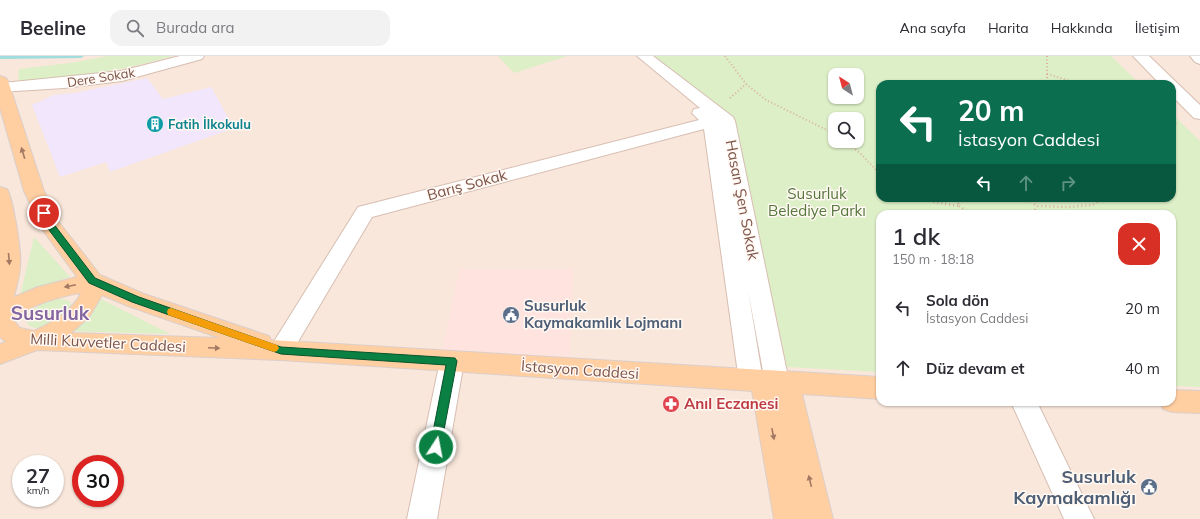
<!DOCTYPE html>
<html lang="tr">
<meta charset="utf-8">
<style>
body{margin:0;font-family:Mulish,sans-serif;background:#f2f2f3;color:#2b2b33;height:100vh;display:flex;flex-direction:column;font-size:15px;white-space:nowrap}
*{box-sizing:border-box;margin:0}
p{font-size:13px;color:#7c7c81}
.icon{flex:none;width:22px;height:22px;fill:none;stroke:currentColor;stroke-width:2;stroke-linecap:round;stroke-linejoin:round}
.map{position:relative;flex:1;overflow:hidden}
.details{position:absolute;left:876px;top:154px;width:300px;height:196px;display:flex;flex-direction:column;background:#fff;border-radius:12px;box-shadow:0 1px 3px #0004}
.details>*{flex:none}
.guide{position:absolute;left:876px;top:24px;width:300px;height:122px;border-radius:12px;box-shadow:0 1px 3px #0004;background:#0b6e4f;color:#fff;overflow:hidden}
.needle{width:26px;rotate:324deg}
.tools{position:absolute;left:828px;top:12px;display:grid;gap:8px}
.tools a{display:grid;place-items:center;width:36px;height:36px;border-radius:8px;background:#fff;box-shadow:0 1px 3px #0004;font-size:20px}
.speed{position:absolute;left:12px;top:399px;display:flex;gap:8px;font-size:20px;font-weight:700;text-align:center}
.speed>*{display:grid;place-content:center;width:52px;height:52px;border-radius:50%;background:#fff;box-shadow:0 1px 3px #0004;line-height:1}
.speed small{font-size:10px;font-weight:400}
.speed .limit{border:6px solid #d22;background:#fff;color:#111}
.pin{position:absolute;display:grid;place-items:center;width:34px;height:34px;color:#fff;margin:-17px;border:2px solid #fff;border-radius:50%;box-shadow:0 1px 4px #0007}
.me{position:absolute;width:44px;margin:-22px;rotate:11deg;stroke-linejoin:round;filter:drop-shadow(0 0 3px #0008)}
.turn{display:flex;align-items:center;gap:14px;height:84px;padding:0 16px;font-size:18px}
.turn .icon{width:52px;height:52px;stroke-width:2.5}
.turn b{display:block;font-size:28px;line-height:34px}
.lanes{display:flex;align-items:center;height:38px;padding:0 16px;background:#0003;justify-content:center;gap:20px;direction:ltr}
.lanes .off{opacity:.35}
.round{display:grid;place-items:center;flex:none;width:42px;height:42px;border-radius:12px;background:#f2f2f3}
.headline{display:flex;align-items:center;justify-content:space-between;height:68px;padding:0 16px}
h1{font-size:24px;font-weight:600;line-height:30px}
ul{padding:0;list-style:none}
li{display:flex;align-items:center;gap:12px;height:60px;padding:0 16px}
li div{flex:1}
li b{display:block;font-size:15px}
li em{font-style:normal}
header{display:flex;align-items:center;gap:24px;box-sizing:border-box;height:56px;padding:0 20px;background:#fff;border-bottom:1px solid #e1e1e2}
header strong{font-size:19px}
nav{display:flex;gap:22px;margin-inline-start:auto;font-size:14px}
.search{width:280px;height:36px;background:#f2f2f3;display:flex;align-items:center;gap:10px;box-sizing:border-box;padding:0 14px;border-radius:12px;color:#7c7c81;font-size:15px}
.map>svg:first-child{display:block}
</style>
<header>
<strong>Beeline</strong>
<div class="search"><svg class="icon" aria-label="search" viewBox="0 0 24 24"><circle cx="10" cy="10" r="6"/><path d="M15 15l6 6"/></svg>Burada ara</div>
<nav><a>Ana sayfa</a><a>Harita</a><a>Hakkında</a><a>İletişim</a></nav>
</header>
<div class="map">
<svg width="1200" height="463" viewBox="0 0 1200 463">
<rect width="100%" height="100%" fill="#fef4ea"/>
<path fill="#f9e7db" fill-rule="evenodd" d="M0,0h1200v463h-1200zM835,19h22v22h-22zM880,28h292v114h-292zM835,63h22v22h-22zM880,158h292v188h-292zM21,408h34v34h-34zM81,408h34v34h-34z"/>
<path fill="#ffe3de" d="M459,213h115l-5,100 -129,-8z"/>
<path fill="#f1e6fb" d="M147,22l16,21 48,-12 23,41 -124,44 -4,-10 -46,15 -28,-72 22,-10 21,-2z"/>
<g fill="#dcefc6" fill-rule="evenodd">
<path d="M108,0h65c-50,15 -102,22 -155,26l1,-13 51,-6z"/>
<path d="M498,0h69l-53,17z"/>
<path d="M650,0h461l29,28h-260v114h292v-84l28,27v246l-28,-1v-172h-292v158l-93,-5 -52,-247zM835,19h22v22h-22zM835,63h22v22h-22z"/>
<path d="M34,181l36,40 -34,11 -16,8z"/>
<path d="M55,243c36,-1 1,26 -12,29 -5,1 -10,0 -15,-3 -6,-14 17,-23 27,-26z"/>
<path d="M101,243l69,35 -103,-3 27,-21z"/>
</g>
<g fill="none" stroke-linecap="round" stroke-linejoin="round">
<path fill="#a0ddde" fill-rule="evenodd" d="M0,0h84l-3,2 -81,1z"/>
<g stroke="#d7beb2" stroke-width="2">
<g id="minor">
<path d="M180,0h24l-2,3 -80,22 -58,7 -64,4v-8l3,-1 118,-12z"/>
<path d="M637,0h16l80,61 2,4 54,261 -3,7 -9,3 -9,-3 -3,-7 -17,-92 15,91 -3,7 -9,3 -9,-3 -3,-7 -35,-252 -332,88 -83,140 -8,3 -8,-3 -4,-7 4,-7 85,-136 341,-87 -7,-7 2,-4 6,-1z"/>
<path d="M1133,0h16l51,49v14l-6,-1 -22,-22v-12h-12z"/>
<path d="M1190,0h10v8l-5,-2z"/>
<path d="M452,295l9,3 3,7 -27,158h-30l33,-158 3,-7z"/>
<path d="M1011,346h26l57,117h-30z"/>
</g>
</g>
<g stroke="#dbcfcc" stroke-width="2">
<g id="major">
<path d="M0,20l6,2 2,3 36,110 14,30 42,54 44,19 125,42 2,4 609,37v22l-78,-5 31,125h-59l-22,-128 -471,-31 -244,-10 -37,14v-20l6,-2 -6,-5v-150l7,2c6,10 15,64 13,77 0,10 -4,21 -6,31l24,-10 39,-10 -35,-48 -18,-38 -24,-83zM81,237c-9,18 -29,30 -47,38l-14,-3 -7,-8c9,-13 52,-25 68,-27zM102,239l26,11 92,32 -149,-5 18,-16z"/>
<path d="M1172,334l28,1v22l-28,-1 -9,-3 -3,-7h12z"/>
</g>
</g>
<g stroke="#ddafa1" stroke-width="2" stroke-dasharray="1 2.5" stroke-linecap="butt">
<path d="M725,0l21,28 20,16 69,34"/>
<path d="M1047,0v28"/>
<path d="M1047,18l33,10"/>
<path d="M730,42l16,-14"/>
<path d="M1172,67l7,1"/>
<path d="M844,85l16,12 20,21"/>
</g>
<g stroke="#ddafa1" stroke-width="2.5" stroke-dasharray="1 3" stroke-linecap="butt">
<path d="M922,142l12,4 25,4 -2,-8"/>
<path d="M1029,142l7,8 30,1 27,-2 10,-7"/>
<path d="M959,150l12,8"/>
<path d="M1034,158l2,-8"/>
</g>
<use href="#minor" fill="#fff" fill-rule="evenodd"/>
<use href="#major" fill="#ffcea1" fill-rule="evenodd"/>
</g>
<defs><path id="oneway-solid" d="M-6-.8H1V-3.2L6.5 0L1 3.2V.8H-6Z"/></defs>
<g fill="#a47963">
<use href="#oneway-solid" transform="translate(23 97) rotate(-107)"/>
<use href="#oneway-solid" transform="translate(9 203) rotate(85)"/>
<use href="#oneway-solid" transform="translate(70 230) rotate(168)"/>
<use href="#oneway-solid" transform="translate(214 292) rotate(2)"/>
<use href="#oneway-solid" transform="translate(773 378) rotate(79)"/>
<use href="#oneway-solid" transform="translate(810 425) rotate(-103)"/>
</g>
<path fill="#0b8043" stroke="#07532c" d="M44,154l3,1 6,12 42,55 44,19 142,50 174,11 2,3 -17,90 -4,1 -4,-1 -2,-4 16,-82 -165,-11 -149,-52 -43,-19 -43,-57 -6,-13z"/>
<path fill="#f59e0b" d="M171,252l106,37 2,3 -2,3 -3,1 -106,-37 -1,-3 1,-3z"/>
<defs>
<g id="building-disc" transform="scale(0.9)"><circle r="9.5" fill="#0f9aa8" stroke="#fff8f3"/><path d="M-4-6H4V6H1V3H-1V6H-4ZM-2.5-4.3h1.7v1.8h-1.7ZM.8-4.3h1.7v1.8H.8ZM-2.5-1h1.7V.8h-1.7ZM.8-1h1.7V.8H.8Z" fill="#fff"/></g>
<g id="civic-disc" transform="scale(0.9)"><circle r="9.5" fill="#5c6f8a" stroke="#fff8f3"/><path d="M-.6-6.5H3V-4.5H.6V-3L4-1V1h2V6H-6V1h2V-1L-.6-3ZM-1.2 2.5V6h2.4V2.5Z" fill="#fff"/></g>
<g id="pharmacy-disc" transform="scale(0.9)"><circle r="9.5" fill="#e0444e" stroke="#fff8f3"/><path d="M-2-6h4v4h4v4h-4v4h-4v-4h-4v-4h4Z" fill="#fff"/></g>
</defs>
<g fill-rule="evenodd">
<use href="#building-disc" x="155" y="68"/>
<use href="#civic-disc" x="511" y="259"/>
<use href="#pharmacy-disc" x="671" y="348"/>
<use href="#civic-disc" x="1149" y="431"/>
</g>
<g text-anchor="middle" stroke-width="3" stroke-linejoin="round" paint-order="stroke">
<g font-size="13" fill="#7d5449" stroke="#fff8f3">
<text transform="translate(101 21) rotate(-9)" y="5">Dere Sokak</text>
</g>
<g font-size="13" font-weight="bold" fill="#0d838f" stroke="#fff8f3" text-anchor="start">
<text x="168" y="73">Fatih İlkokulu</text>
</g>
<g font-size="15" fill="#7d5449" stroke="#fff8f3">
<text transform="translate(467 129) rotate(-15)" y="5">Barış Sokak</text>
<text transform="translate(742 144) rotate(79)" y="5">Hasan Şen Sokak</text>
<text transform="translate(108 287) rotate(3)" y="5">Milli Kuvvetler Caddesi</text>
<text transform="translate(580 314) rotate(4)" y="5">İstasyon Caddesi</text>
</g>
<g font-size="15" fill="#55773b" stroke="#fff8f3">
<text x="817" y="143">Susurluk<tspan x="817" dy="17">Belediye Parkı</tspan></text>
</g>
<g font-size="15" font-weight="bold" fill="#4e5e75" stroke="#fff8f3" text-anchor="start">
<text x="524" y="255">Susurluk<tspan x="524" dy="17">Kaymakamlık Lojmanı</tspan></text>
</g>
<g font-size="15" font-weight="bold" fill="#be3a42" stroke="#fff8f3" text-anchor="start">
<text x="684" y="353">Anıl Eczanesi</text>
</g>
<g font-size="18" font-weight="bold" fill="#4e5e75" stroke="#fff8f3" text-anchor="end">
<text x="1136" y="427">Susurluk<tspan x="1136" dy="21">Kaymakamlığı</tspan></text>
</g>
<g font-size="19" font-weight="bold" fill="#8466a0" stroke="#fff8f3">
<text x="50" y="264">Susurluk</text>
</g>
</g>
</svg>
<div class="tools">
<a><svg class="needle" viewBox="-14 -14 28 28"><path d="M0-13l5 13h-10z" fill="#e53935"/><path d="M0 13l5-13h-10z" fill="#7c7c81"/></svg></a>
<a><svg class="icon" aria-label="search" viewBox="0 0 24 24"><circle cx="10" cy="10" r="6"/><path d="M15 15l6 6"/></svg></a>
</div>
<div class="speed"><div>27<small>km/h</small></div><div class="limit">30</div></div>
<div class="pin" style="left:44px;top:157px;background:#d93025"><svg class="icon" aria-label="arrive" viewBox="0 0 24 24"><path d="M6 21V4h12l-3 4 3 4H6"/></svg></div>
<svg class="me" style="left:436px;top:391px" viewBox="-20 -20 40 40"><circle r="17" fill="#0b8043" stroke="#fff" stroke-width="3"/><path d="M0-11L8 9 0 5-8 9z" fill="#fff"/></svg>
<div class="guide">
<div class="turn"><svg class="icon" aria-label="left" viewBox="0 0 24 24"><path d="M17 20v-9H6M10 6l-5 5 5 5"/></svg><div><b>20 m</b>İstasyon Caddesi</div></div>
<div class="lanes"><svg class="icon" aria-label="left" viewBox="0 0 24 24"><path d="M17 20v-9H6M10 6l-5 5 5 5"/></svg><svg class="icon off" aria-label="ahead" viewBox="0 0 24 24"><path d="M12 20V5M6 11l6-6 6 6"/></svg><svg class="icon off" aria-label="right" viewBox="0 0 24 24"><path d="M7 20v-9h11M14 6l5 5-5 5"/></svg></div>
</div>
<section class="details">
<div class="headline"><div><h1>1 dk</h1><p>150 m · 18:18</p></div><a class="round" style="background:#d93025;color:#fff"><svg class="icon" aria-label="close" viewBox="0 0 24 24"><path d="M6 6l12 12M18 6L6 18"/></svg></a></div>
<ul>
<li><svg class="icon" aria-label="left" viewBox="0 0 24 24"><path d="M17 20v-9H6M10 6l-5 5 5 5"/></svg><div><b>Sola dön</b><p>İstasyon Caddesi</p></div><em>20 m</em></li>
<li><svg class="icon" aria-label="ahead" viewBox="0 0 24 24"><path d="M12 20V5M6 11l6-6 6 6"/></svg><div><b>Düz devam et</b></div><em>40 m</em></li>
</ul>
</section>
</div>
